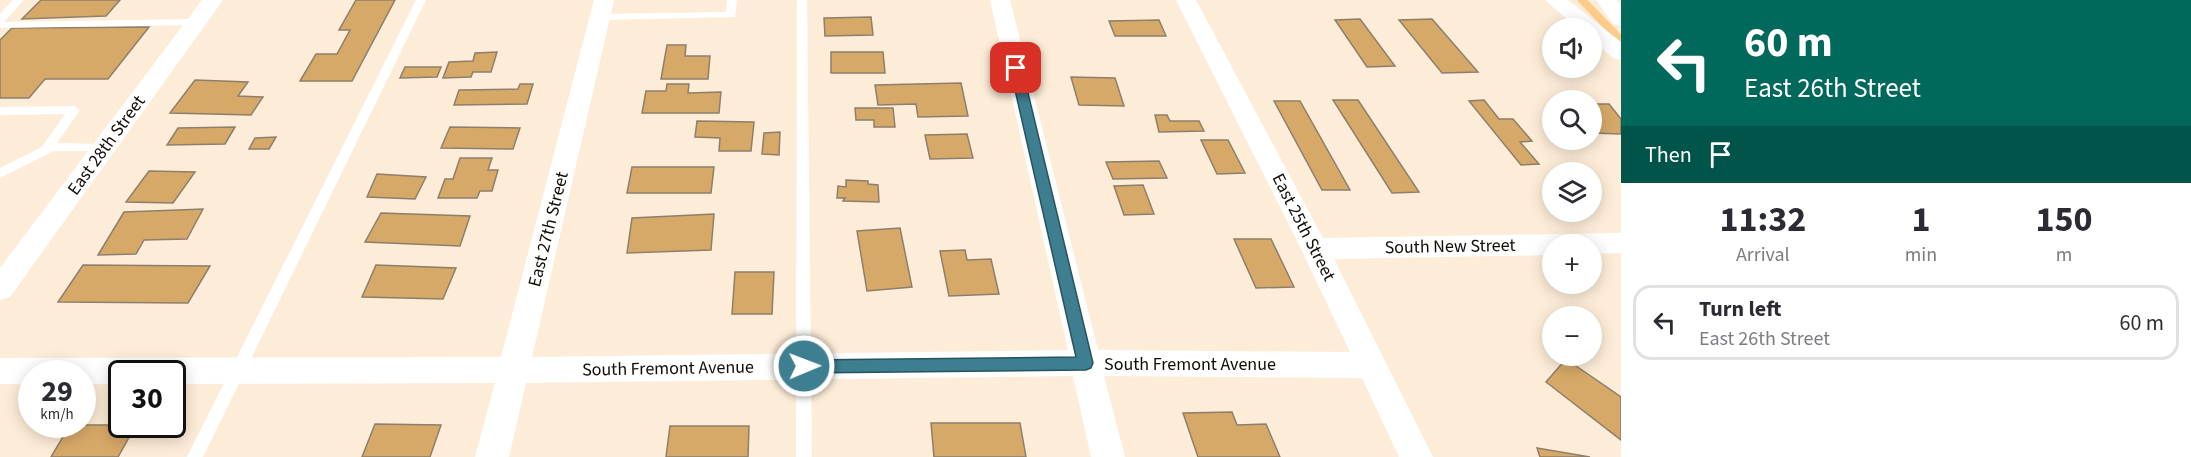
<!DOCTYPE html>
<meta charset="utf-8">
<style>
body{margin:0;font-family:"Source Sans 3",sans-serif;background:#f7f7f7;color:#2b2b33;height:100vh;display:flex;flex-direction:column;font-size:22px;white-space:nowrap}
*{box-sizing:border-box;margin:0}
p{font-size:20px;color:#7c7c81}
.icon{flex:none;width:33px;height:33px;fill:none;stroke:currentColor;stroke-width:2;stroke-linecap:round;stroke-linejoin:round}
.map{position:relative;flex:1;overflow:hidden}
.sheet{display:flex;flex-direction:column;background:#fff;width:570px}
.sheet>*{flex:none}
.guide{background:#00695c;color:#fff;overflow:hidden}
.controls{position:absolute;left:1542px;top:18px;display:grid;gap:12px}
.controls a{display:grid;place-items:center;width:60px;height:60px;border-radius:50%;background:#fff;box-shadow:0 3px 15px #0003;font-size:30px}
.speed{position:absolute;left:18px;top:360px;display:flex;gap:12px;font-size:30px;font-weight:700;text-align:center}
.speed>*{display:grid;place-content:center;width:78px;height:78px;border-radius:50%;background:#fff;box-shadow:0 3px 15px #0003;line-height:1}
.speed small{font-size:15px;font-weight:400}
.speed .limit{border:3px solid #111;border-radius:9px;background:#fff;color:#111}
.pin{position:absolute;display:grid;place-items:center;width:51px;height:51px;color:#fff;margin:-26px;border-radius:12px;box-shadow:0 3px 9px #0006}
.me{position:absolute;width:66px;margin:-33px;rotate:89deg;stroke-linejoin:round;filter:drop-shadow(0 0 4px #0008)}
.turn{display:flex;align-items:center;gap:21px;height:126px;padding:0 24px;font-size:27px}
.turn .icon{width:78px;height:78px;stroke-width:2.5}
.turn b{display:block;font-size:42px;line-height:51px}
.then{display:flex;align-items:center;height:57px;padding:0 24px;background:#0003;gap:12px;font-size:22px}
.eta{display:flex;justify-content:space-evenly;align-items:center;height:102px;text-align:center}
.eta b{font-size:36px;font-weight:700;line-height:42px}
ul{padding:0;list-style:none}
li{display:flex;align-items:center;gap:18px;height:75px;margin:0 12px 9px;padding:0 12px;border:3px solid #e1e1e2;border-radius:18px}
li div{flex:1}
li b{display:block;font-size:22px}
li em{font-style:normal}
main{display:flex;flex:1;min-height:0}
.map>svg:first-child{display:block}
</style>
<main>
<div class="map">
<svg width="1621" height="457" viewBox="0 0 1621 457">
<rect width="100%" height="100%" fill="#fdedd8"/>
<g fill="none" stroke-linecap="round" stroke-linejoin="round">
<path stroke="#fbcc8a" stroke-width="8" d="M1582,0l39,40"/>
</g>
<g fill="#d7a968" stroke="#8d7f6c" stroke-width="1.5">
<path d="M41,0h79l-14,16 -84,3z"/>
<path d="M356,0h39l-43,81h-52l16,-27h21l13,-24h-11z"/>
<path d="M871,17l2,18 -48,1 -1,-18z"/>
<path d="M1360,19l35,47 -28,1 -32,-47z"/>
<path d="M1432,19l46,53 -36,1 -43,-53z"/>
<path d="M1159,20l7,16h-51l-6,-15z"/>
<path d="M149,27l-41,52h-63l-16,19h-29v-58l12,-12z"/>
<path d="M667,45h19l-1,11h25l-2,23h-47z"/>
<path d="M497,52l-6,20h-18l-2,5 -28,1 6,-16 24,-1 2,-8z"/>
<path d="M831,52h52l2,21h-54z"/>
<path d="M405,67h36l-4,10 -37,1z"/>
<path d="M1071,77l44,1 9,28 -45,-1z"/>
<path d="M195,80l53,2 -10,14 25,1 -12,18 -81,-2z"/>
<path d="M961,83l7,33 -50,1 -2,-13 -38,1 -3,-20z"/>
<path d="M520,84h13l-6,20 -73,1 5,-15 59,-1z"/>
<path d="M667,84h22l-1,9 33,-1 -2,21h-77l4,-22h20z"/>
<path d="M1333,100h25l61,92 -27,1z"/>
<path d="M1484,100l15,19h14l19,22 -12,1 19,22 -18,1 -52,-64z"/>
<path d="M1274,101h26l50,89h-28z"/>
<path d="M1592,104h17l12,15v15l-29,-1z"/>
<path d="M855,108h38l2,19h-21v-7h-18z"/>
<path d="M1155,115h12l3,6h29l5,10 -45,1z"/>
<path d="M697,121l57,1 -3,29h-32l1,-13 -25,-1z"/>
<path d="M235,127l-10,17 -58,1 11,-17z"/>
<path d="M450,127l70,1 -7,21 -72,-1z"/>
<path d="M780,132l-1,23 -17,-1 2,-21z"/>
<path d="M967,134l6,24 -43,1 -5,-24z"/>
<path d="M276,137l-7,12h-20l6,-11z"/>
<path d="M1201,140h27l17,33 -28,1z"/>
<path d="M460,158h32l-4,12h10l-6,21h-12l-3,7h-39l7,-19h8z"/>
<path d="M1159,161l8,17 -54,1 -7,-17z"/>
<path d="M632,167h82l-3,26h-84z"/>
<path d="M149,171l46,1 -22,31 -47,-1z"/>
<path d="M377,174l49,3 -11,22 -48,-2z"/>
<path d="M846,180l22,1v3l10,1 1,17 -36,-1 2,-3h-8l1,-12 8,1z"/>
<path d="M1143,185l11,29 -30,1 -10,-29z"/>
<path d="M203,209l-16,30 -43,1 -8,14 -38,1 26,-43z"/>
<path d="M381,213l89,3 -10,30 -95,-4z"/>
<path d="M714,214l-3,36 -84,3 5,-35z"/>
<path d="M900,228l12,59 -45,4 -10,-60z"/>
<path d="M1234,239h37l23,48 -38,1z"/>
<path d="M965,250l2,10 24,-1 8,35 -50,2 -9,-45z"/>
<path d="M83,265l127,1 -22,37 -130,-1z"/>
<path d="M376,265l80,3 -13,31 -81,-2z"/>
<path d="M735,272h39l-2,42h-40z"/>
<path d="M1566,359l55,38v43l-75,-58z"/>
<path d="M1232,412l5,13 29,-1 14,33h-82l-15,-44z"/>
<path d="M931,423h89l6,34h-92z"/>
<path d="M375,424l66,1 -11,32h-68z"/>
<path d="M70,425h66l-18,32h-67z"/>
<path d="M670,426h79l-1,31h-82z"/>
<path d="M1537,448l53,9h-50z"/>
</g>
<g fill="none" stroke-linecap="round" stroke-linejoin="round">
<g fill="#fff" fill-rule="evenodd">
<path d="M13,0h11l-20,22 192,-3 5,3 -5,3 -196,3v-14z"/>
<path d="M416,0h10l-223,457h-16z"/>
<path d="M727,0h10l-2,17 -135,3 -5,-3 5,-3 126,-2z"/>
<path d="M797,0h10l5,457h-16z"/>
<path d="M74,106l6,4 -23,33 47,1 6,4 -2,3h-54l-54,27v-10l42,-21 23,-33 -65,1v-8z"/>
</g>
<g fill="#fff" fill-rule="evenodd">
<path d="M202,0h21l-213,297 -10,3v-32z"/>
<path d="M594,0h20l-82,357 536,-7 -78,-350h20l88,350 252,2 -49,-103 -125,-249h20l127,238 298,-5v20l-29,1v-10h-40v11l-218,4 99,198h-34l-37,-79 -258,-2 21,81h-34l-18,-81 -547,7 -17,74h-34l20,-74 -323,1v-10h-50v10h-40v-10h-50v10h-32v-26l501,-1z"/>
<path d="M1545,0h23l53,42v18l-8,-2 -21,-18v-12h-15z"/>
<path d="M1596,0h21l4,5v20l-8,-1z"/>
</g>
</g>
<path fill="#3d7f90" stroke="#28535e" stroke-width="1.5" d="M1016,64l6,4 71,295 -2,5 -5,2 -282,3 -6,-2 -2,-5 2,-4 6,-2 272,-3 -66,-289z"/>
<g text-anchor="middle" stroke-width="4.5" stroke-linejoin="round" paint-order="stroke">
<g font-size="18" fill="#100b05" stroke="#fff">
<text transform="translate(106 145) rotate(-54)" y="6">East 28th Street</text>
<text transform="translate(1304 227) rotate(63)" y="6">East 25th Street</text>
<text transform="translate(548 229) rotate(-76)" y="6">East 27th Street</text>
<text transform="translate(1450 246) rotate(-1)" y="6">South New Street</text>
<text x="1190" y="370">South Fremont Avenue</text>
<text transform="translate(668 368) rotate(-1)" y="6">South Fremont Avenue</text>
</g>
</g>
</svg>
<div class="controls">
<a><svg class="icon" aria-label="sound" viewBox="0 0 24 24"><path d="M4 9h4l5-4v14l-5-4H4zM17 9q2 3 0 6"/></svg></a>
<a><svg class="icon" aria-label="search" viewBox="0 0 24 24"><circle cx="10" cy="10" r="6"/><path d="M15 15l6 6"/></svg></a>
<a><svg class="icon" aria-label="layers" viewBox="0 0 24 24"><path d="M12 4l9 5-9 5-9-5zM3 14l9 5 9-5"/></svg></a>
<a>+</a>
<a>−</a>
</div>
<div class="speed"><div>29<small>km/h</small></div><div class="limit">30</div></div>
<div class="pin" style="left:1016px;top:68px;background:#d93025"><svg class="icon" aria-label="arrive" viewBox="0 0 24 24"><path d="M6 21V4h12l-3 4 3 4H6"/></svg></div>
<svg class="me" style="left:804px;top:366px" viewBox="-20 -20 40 40"><circle r="17" fill="#3d7f90" stroke="#fff" stroke-width="3"/><path d="M0-11L8 9 0 5-8 9z" fill="#fff"/></svg>
</div>
<section class="sheet">
<div class="guide">
<div class="turn"><svg class="icon" aria-label="left" viewBox="0 0 24 24"><path d="M17 20v-9H6M10 6l-5 5 5 5"/></svg><div><b>60 m</b>East 26th Street</div></div>
<div class="then">Then<svg class="icon" aria-label="arrive" viewBox="0 0 24 24"><path d="M6 21V4h12l-3 4 3 4H6"/></svg></div>
</div>
<div class="eta">
<div><b>11:32</b><p>Arrival</p></div>
<div><b>1</b><p>min</p></div>
<div><b>150</b><p>m</p></div>
</div>
<ul>
<li><svg class="icon" aria-label="left" viewBox="0 0 24 24"><path d="M17 20v-9H6M10 6l-5 5 5 5"/></svg><div><b>Turn left</b><p>East 26th Street</p></div><em>60 m</em></li>
</ul>
</section>
</main>
